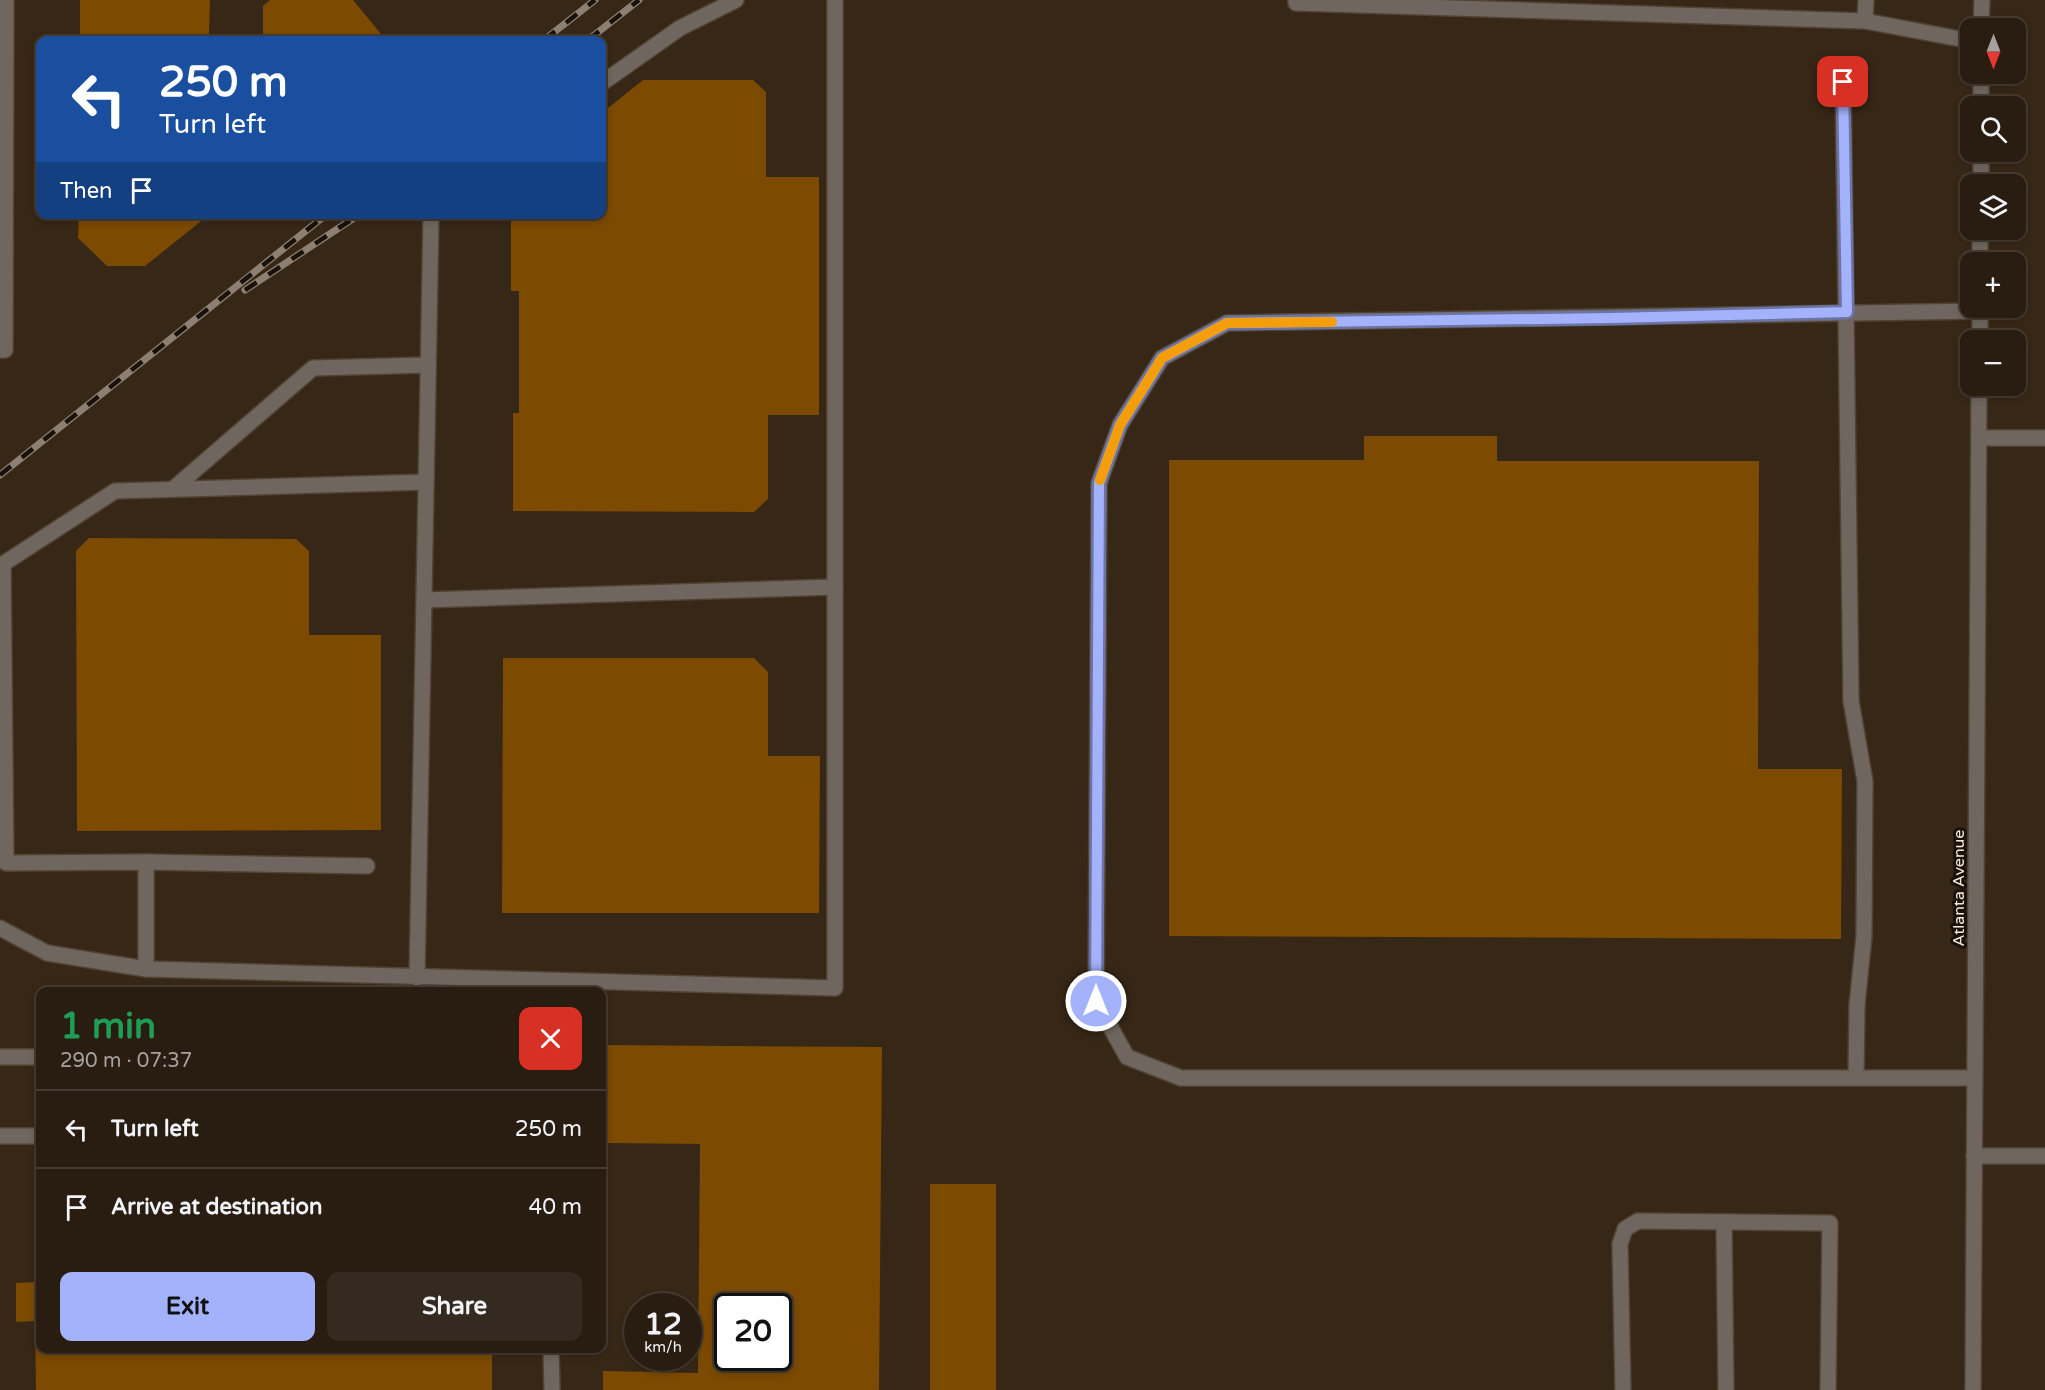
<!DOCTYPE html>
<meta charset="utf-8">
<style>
body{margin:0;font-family:"Varela Round",sans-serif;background:#352a1f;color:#f1f3f6;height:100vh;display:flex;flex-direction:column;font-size:22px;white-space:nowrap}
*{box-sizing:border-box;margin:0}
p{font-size:20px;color:#a5a29f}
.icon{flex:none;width:33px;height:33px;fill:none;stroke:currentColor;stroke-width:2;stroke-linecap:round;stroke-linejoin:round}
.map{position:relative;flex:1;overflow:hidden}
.side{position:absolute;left:36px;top:987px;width:570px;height:366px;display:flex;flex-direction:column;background:#291d11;border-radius:12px;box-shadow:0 3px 9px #0003,0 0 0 2px #453b31}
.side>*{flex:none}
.banner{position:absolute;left:36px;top:36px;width:570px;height:183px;border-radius:12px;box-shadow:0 3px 9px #0003,0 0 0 2px #453b31;background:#1a4fa0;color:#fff;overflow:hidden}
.needle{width:39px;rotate:180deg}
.tools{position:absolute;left:1960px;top:18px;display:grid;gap:12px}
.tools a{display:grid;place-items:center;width:66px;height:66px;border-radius:12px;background:#291d11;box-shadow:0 3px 9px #0003,0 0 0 2px #453b31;font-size:30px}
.speed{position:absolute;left:624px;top:1293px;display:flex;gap:12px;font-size:30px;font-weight:700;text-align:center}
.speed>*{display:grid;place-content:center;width:78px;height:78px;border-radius:50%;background:#291d11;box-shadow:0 3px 9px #0003,0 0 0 2px #453b31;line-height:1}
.speed small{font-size:15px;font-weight:400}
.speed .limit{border:3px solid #111;border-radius:9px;background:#fff;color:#111}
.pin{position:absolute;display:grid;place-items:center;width:51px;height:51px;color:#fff;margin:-26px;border-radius:12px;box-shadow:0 3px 9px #0006}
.me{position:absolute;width:66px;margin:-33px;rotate:0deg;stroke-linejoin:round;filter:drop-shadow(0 0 4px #0008)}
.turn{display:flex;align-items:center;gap:21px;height:126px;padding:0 24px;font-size:27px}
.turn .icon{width:78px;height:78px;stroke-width:2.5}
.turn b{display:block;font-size:42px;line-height:51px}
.then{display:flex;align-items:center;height:57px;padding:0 24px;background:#0003;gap:12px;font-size:22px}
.round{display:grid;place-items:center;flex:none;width:63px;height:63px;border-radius:12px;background:#352a1f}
.overview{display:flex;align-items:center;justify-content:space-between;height:102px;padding:0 24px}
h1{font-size:36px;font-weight:700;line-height:45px;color:#1e9e55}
.action{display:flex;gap:12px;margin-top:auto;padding:12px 24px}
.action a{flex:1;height:69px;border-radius:12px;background:#a4b2fc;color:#111;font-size:24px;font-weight:700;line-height:69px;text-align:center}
.action a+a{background:#352a1f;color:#f1f3f6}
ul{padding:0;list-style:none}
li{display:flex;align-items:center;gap:18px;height:78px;padding:0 24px;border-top:2px solid #453b31}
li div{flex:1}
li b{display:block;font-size:22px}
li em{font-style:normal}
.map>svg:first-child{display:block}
</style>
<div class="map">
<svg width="2045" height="1390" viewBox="0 0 2045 1390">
<rect width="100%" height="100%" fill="#372717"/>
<g fill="#7c4a00" fill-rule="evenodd">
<path d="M80,0h130l-1,35h54v-29l7,-6h83l33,40h-306z"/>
<path d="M643,80h110l13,12v85h53v238h-51v84l-14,13 -241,-1v-98h6v-122h-8v-77h91v-101z"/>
<path d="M79,214h131l-65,52h-38l-29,-28z"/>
<path d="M1364,436h133v25h262l-1,308h84l-1,170 -672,-3v-476h195z"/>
<path d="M89,538l207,1 13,12v84h72v195l-304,1 -1,-280z"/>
<path d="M503,658h251l14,14v84h52l-1,157h-317z"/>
<path d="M606,1045l276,2 -3,343h-276v-19l95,2 2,-229 -95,-1zM728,1306h50v52h-50z"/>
<path d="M35,1180h5v168h452v42h-456l-1,-69 -19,1v-39l20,-1z"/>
<rect x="930" y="1184" width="66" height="206"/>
</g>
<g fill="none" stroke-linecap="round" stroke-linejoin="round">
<g stroke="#514233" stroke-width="18">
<g id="minor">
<path d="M1296,0v3l569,18"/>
<path d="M1866,0l-1,21 106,20"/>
<path d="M1981,28l1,-28"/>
<path d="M1843,82l8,619 14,80 -1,155 -7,69 -1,73"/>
<path d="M602,83l78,-55 56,-28"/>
<path d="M1981,106v-32"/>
<path d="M1981,184v-32"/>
<path d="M1980,262v-32"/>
<path d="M1980,340v-32"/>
<path d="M0,350h5l1,-350"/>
<path d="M1979,438h66"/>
<path d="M173,489l140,-121 115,-3"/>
<path d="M424,600l411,-13"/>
<path d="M146,862l221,4"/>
<path d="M0,928l47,25 99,16 689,19v-988"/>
<path d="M146,969v-107l-140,1 -3,-299 112,-73 311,-9"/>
<path d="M417,978l14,-762 2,-2"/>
<path d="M0,1057h40"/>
<path d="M1974,1078h-793l-54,-21 -31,-56 3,-518 21,-58 42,-67 65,-35 753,-12"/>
<path d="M0,1136h40"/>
<path d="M1974,1156h71"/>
<path d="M1724,1222l2,168"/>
<path d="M551,1348l1,42"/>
<path d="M1623,1390l-3,-146 5,-15 13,-8 192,2 -2,167"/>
<path d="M1973,1390l6,-1004"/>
</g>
</g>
<use href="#minor" stroke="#6f675f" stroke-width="15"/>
<g stroke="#8d8072" stroke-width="7">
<g id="rail">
<path d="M544,40l51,-40"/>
<path d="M588,40l51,-40"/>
<path d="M245,290l115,-76"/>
<path d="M0,475l327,-261"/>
</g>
</g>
<use href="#rail" stroke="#19120b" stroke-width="4.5" stroke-dasharray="14" stroke-linecap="butt"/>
</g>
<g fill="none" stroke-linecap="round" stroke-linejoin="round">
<g stroke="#6b74a4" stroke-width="15">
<path id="route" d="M1096,1001l3,-518 21,-58 42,-67 65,-35 385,-5 235,-6 -4,-230"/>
</g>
<use href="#route" stroke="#a4b2fc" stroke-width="10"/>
<path stroke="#f59e0b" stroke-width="10" d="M1100,480l20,-55 42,-67 65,-35 105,-1"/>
</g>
<g text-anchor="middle" stroke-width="6" stroke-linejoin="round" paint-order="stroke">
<g font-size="16" fill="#f3e8de" stroke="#19120b">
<text transform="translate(1958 888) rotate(-90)" y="6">Atlanta Avenue</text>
</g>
</g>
</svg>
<div class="tools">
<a><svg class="needle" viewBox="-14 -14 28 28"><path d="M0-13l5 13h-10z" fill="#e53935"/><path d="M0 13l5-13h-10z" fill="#a5a29f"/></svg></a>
<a><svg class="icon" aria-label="search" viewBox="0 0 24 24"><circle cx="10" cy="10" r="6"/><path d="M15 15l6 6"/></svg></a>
<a><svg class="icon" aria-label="layers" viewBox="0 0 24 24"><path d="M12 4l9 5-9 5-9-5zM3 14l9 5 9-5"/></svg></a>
<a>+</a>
<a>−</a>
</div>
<div class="speed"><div>12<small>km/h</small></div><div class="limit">20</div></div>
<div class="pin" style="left:1843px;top:82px;background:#d93025"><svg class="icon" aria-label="arrive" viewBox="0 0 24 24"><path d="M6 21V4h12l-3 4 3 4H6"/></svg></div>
<svg class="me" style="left:1096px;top:1001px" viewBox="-20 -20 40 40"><circle r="17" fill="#a4b2fc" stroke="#fff" stroke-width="3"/><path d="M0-11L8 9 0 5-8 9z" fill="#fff"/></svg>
<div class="banner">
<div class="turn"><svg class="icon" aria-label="left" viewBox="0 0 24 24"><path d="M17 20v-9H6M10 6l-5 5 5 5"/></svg><div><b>250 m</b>Turn left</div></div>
<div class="then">Then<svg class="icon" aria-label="arrive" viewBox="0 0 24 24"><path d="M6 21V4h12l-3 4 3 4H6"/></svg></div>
</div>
<section class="side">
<div class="overview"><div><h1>1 min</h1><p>290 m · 07:37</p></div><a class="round" style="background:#d93025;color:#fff"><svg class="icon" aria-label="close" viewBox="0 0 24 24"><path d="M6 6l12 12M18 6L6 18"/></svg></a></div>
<ul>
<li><svg class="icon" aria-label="left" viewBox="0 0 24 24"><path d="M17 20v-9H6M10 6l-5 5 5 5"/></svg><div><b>Turn left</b></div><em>250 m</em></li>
<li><svg class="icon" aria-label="arrive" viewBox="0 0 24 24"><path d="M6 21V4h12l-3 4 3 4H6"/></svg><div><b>Arrive at destination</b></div><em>40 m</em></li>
</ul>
<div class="action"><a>Exit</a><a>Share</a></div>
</section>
</div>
